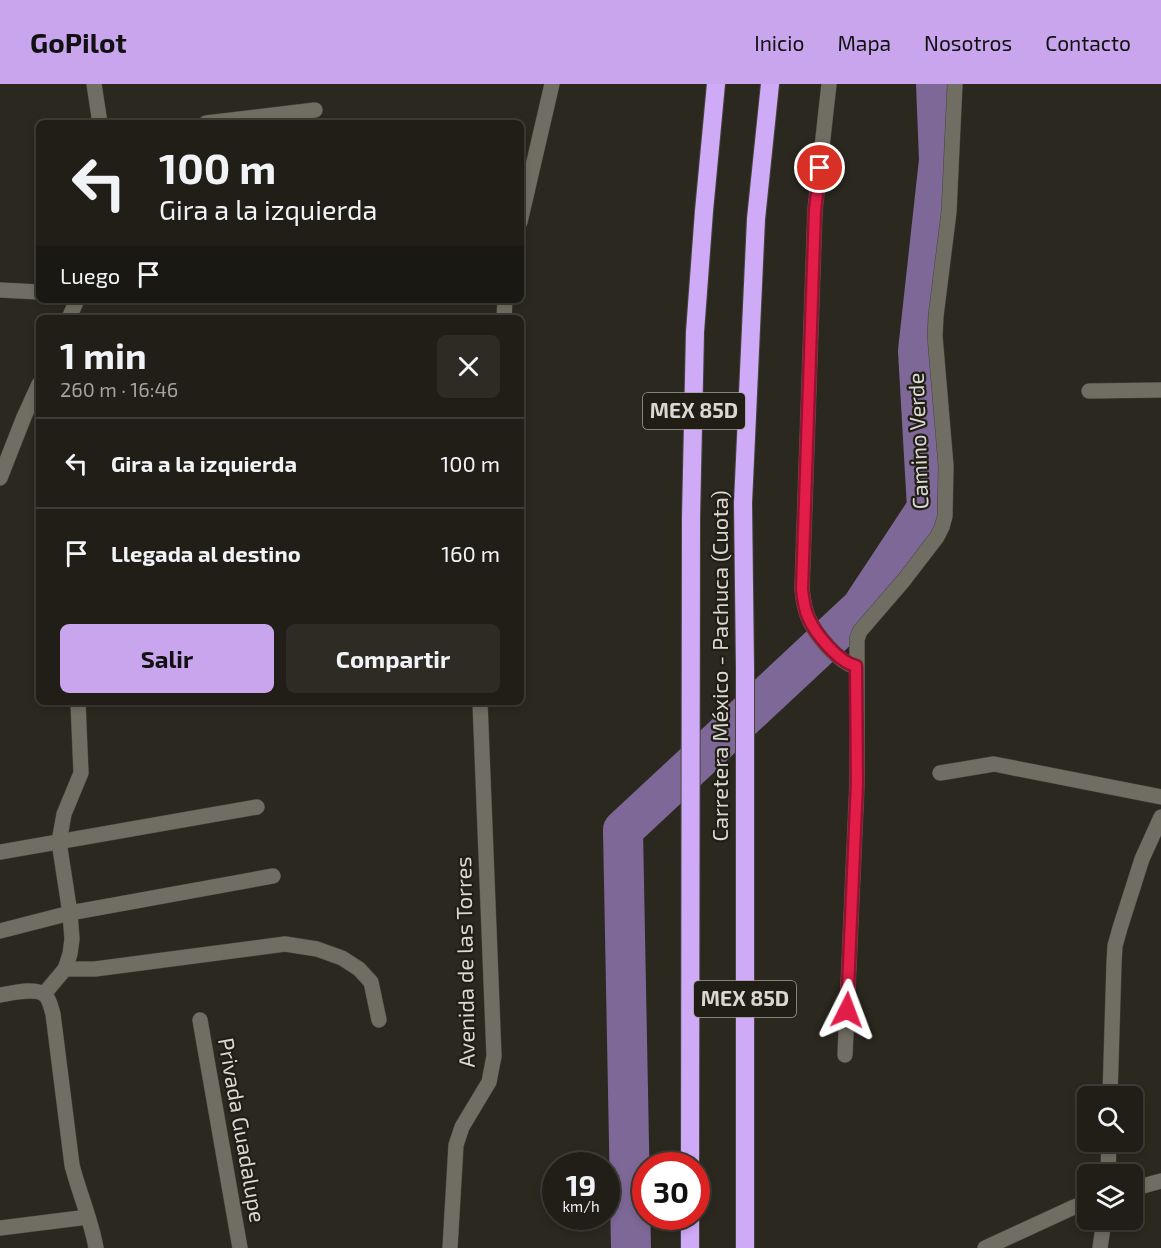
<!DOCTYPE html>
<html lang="es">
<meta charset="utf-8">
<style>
body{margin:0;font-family:"Exo 2",sans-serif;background:#2d2b24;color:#f1f3f6;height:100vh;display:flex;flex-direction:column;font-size:22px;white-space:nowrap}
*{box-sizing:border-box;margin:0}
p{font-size:20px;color:#a2a2a1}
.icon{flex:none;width:33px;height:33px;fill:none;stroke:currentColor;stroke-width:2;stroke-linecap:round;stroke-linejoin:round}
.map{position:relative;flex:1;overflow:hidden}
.side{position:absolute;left:36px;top:231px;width:488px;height:390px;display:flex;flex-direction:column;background:#201e17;border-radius:9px;box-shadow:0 3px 9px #0003,0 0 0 2px #3d3c36}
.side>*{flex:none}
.banner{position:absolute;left:36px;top:36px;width:488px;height:183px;border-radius:9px;box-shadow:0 3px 9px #0003,0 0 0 2px #3d3c36;background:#201e17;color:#f1f3f6;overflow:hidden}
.fabs{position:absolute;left:1077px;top:1002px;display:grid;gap:12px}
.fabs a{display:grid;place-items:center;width:66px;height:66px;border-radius:9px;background:#201e17;box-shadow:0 3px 9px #0003,0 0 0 2px #3d3c36;font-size:30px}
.speed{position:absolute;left:542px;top:1068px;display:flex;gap:12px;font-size:30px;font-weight:700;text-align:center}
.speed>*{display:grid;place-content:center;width:78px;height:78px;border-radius:50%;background:#201e17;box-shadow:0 3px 9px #0003,0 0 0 2px #3d3c36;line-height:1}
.speed small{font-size:15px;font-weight:400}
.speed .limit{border:9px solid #d22;background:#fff;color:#111}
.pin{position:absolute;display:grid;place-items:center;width:51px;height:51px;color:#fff;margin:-26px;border:3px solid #fff;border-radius:50%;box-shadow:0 2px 6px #0007}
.me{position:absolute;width:66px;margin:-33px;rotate:3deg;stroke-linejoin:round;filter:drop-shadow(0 0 4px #0008)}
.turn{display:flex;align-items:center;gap:21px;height:126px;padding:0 24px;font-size:27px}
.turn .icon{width:78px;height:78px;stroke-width:2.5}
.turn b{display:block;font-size:42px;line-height:51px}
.then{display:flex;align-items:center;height:57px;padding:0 24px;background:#0003;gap:12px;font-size:22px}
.round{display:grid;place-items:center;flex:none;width:63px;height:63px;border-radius:9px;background:#2d2b24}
.overview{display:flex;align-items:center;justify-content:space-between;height:102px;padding:0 24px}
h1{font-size:36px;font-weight:700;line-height:45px}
.primary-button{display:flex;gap:12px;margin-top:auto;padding:12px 24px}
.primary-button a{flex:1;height:69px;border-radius:9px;background:#c9a5ee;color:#111;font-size:24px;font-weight:700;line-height:69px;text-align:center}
.primary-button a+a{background:#2d2b24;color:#f1f3f6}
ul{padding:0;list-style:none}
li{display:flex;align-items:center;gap:18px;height:90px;padding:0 24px;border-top:2px solid #3d3c36}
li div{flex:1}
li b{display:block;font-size:22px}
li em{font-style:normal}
header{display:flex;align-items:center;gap:36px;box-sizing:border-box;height:84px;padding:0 30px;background:#c9a5ee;color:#111}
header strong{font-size:28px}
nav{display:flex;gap:33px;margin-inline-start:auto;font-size:21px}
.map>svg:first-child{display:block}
</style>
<header>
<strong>GoPilot</strong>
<nav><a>Inicio</a><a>Mapa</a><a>Nosotros</a><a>Contacto</a></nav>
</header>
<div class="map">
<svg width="1161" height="1164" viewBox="0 0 1161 1164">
<rect width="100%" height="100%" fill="#2b281f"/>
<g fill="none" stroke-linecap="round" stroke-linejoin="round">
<path stroke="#7e6897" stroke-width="40" d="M631,1164l-8,-418 238,-222 66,-100 -9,-157 21,-191 -3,-76"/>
<g stroke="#47453d" stroke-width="16">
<g id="minor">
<path d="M94,0l6,39"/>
<path d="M829,0l-14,126 -13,379c1,9 2,19 6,28 7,17 30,45 48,50"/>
<path d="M206,39l109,-13"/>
<path d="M520,138l32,-138"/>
<path d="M0,206l39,2"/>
<path d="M69,234l8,-18"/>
<path d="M504,234l1,-18"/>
<path d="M1089,307l72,-1"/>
<path d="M0,394l24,-61 15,-33"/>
<path d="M940,689l54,-9 167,33"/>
<path d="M0,768l257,-45"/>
<path d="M0,847l70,-18 203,-37"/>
<path d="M65,885l5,-15 2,-15 -2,-26 -11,-71 5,-28 17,-41 -3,-71"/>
<path d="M44,910l21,-25h30l190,-25 32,5 25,9 17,11 12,13 8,38"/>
<path d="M0,911c12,-2 36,-8 45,0 5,5 6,13 8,19l19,151c7,28 19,54 24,83"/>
<path d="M200,936l40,228"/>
<path d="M845,971l12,-272v-144l3,-8 44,-51 33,-43 5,-10 3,-11 1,-50 -11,-130 1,-20 13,-104 6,-128"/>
<path d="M1110,1012l4,-133 1,-17 5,-18 22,-69 19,-42"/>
<path d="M1108,1090l1,-32"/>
<path d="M1132,1105l29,-8"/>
<path d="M0,1144l88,-11"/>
<path d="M450,1164l6,-103 6,-18 27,-45 5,-26 -14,-354"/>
<path d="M985,1164l89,-41 14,-5"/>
<path d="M1100,1164l4,-28"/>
</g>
</g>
<g stroke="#47453d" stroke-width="20">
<g id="highway">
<path d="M690,1082l1,-648 4,-186 9,-121 12,-127"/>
<path d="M690,1164v-32"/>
<path d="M745,1164v-579l-2,-166 13,-284 14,-135"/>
</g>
</g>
<use href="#minor" stroke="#706d62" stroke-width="15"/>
<use href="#highway" stroke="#cfaaf7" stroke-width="18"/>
</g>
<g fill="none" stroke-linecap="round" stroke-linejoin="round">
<g stroke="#92132f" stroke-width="15">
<path id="route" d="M820,84l-5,42 -13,379c1,9 2,19 6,28 7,16 30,45 48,49l1,117 -10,227"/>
</g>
<use href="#route" stroke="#e11d48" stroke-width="10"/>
</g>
<g text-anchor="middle" stroke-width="4.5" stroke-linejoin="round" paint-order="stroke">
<g fill="#211e16" stroke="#a2a09a" stroke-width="1.5">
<rect x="643" y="309" width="102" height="36" rx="4.5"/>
<rect x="694" y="897" width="102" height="36" rx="4.5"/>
</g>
<g font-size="21" font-weight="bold" fill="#dad8d2">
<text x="694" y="334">MEX 85D</text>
<text x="745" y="922">MEX 85D</text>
</g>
<g font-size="22" fill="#dad8d2" stroke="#211e16">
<text transform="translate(918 357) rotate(-92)" y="8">Camino Verde</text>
<text transform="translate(720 582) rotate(-90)" y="8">Carretera México - Pachuca (Cuota)</text>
<text transform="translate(465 878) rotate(-91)" y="8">Avenida de las Torres</text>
<text transform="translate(242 1046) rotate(80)" y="8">Privada Guadalupe</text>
</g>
</g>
</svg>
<div class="fabs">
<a><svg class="icon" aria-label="search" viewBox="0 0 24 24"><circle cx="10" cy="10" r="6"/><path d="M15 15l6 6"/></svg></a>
<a><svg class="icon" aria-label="layers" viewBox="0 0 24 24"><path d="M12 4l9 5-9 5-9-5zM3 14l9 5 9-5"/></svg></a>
</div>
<div class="speed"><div>19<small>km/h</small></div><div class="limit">30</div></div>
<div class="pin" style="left:820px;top:84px;background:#d93025"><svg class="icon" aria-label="arrive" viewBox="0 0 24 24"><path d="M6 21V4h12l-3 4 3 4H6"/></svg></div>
<svg class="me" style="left:847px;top:926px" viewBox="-20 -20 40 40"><path d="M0-17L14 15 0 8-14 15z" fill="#e11d48" stroke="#fff" stroke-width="4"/></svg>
<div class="banner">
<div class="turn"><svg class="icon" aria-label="left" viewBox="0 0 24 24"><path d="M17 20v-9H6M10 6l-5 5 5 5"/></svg><div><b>100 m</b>Gira a la izquierda</div></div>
<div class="then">Luego<svg class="icon" aria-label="arrive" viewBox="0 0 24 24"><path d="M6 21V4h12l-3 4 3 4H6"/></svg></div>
</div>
<section class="side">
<div class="overview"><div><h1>1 min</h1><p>260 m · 16:46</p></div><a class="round"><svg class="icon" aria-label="close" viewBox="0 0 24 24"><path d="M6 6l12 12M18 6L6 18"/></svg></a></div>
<ul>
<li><svg class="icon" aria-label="left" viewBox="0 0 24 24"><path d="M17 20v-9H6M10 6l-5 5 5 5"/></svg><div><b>Gira a la izquierda</b></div><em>100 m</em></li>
<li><svg class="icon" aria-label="arrive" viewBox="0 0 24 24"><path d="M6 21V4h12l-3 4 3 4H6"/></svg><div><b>Llegada al destino</b></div><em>160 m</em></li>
</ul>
<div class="primary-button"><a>Salir</a><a>Compartir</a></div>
</section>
</div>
